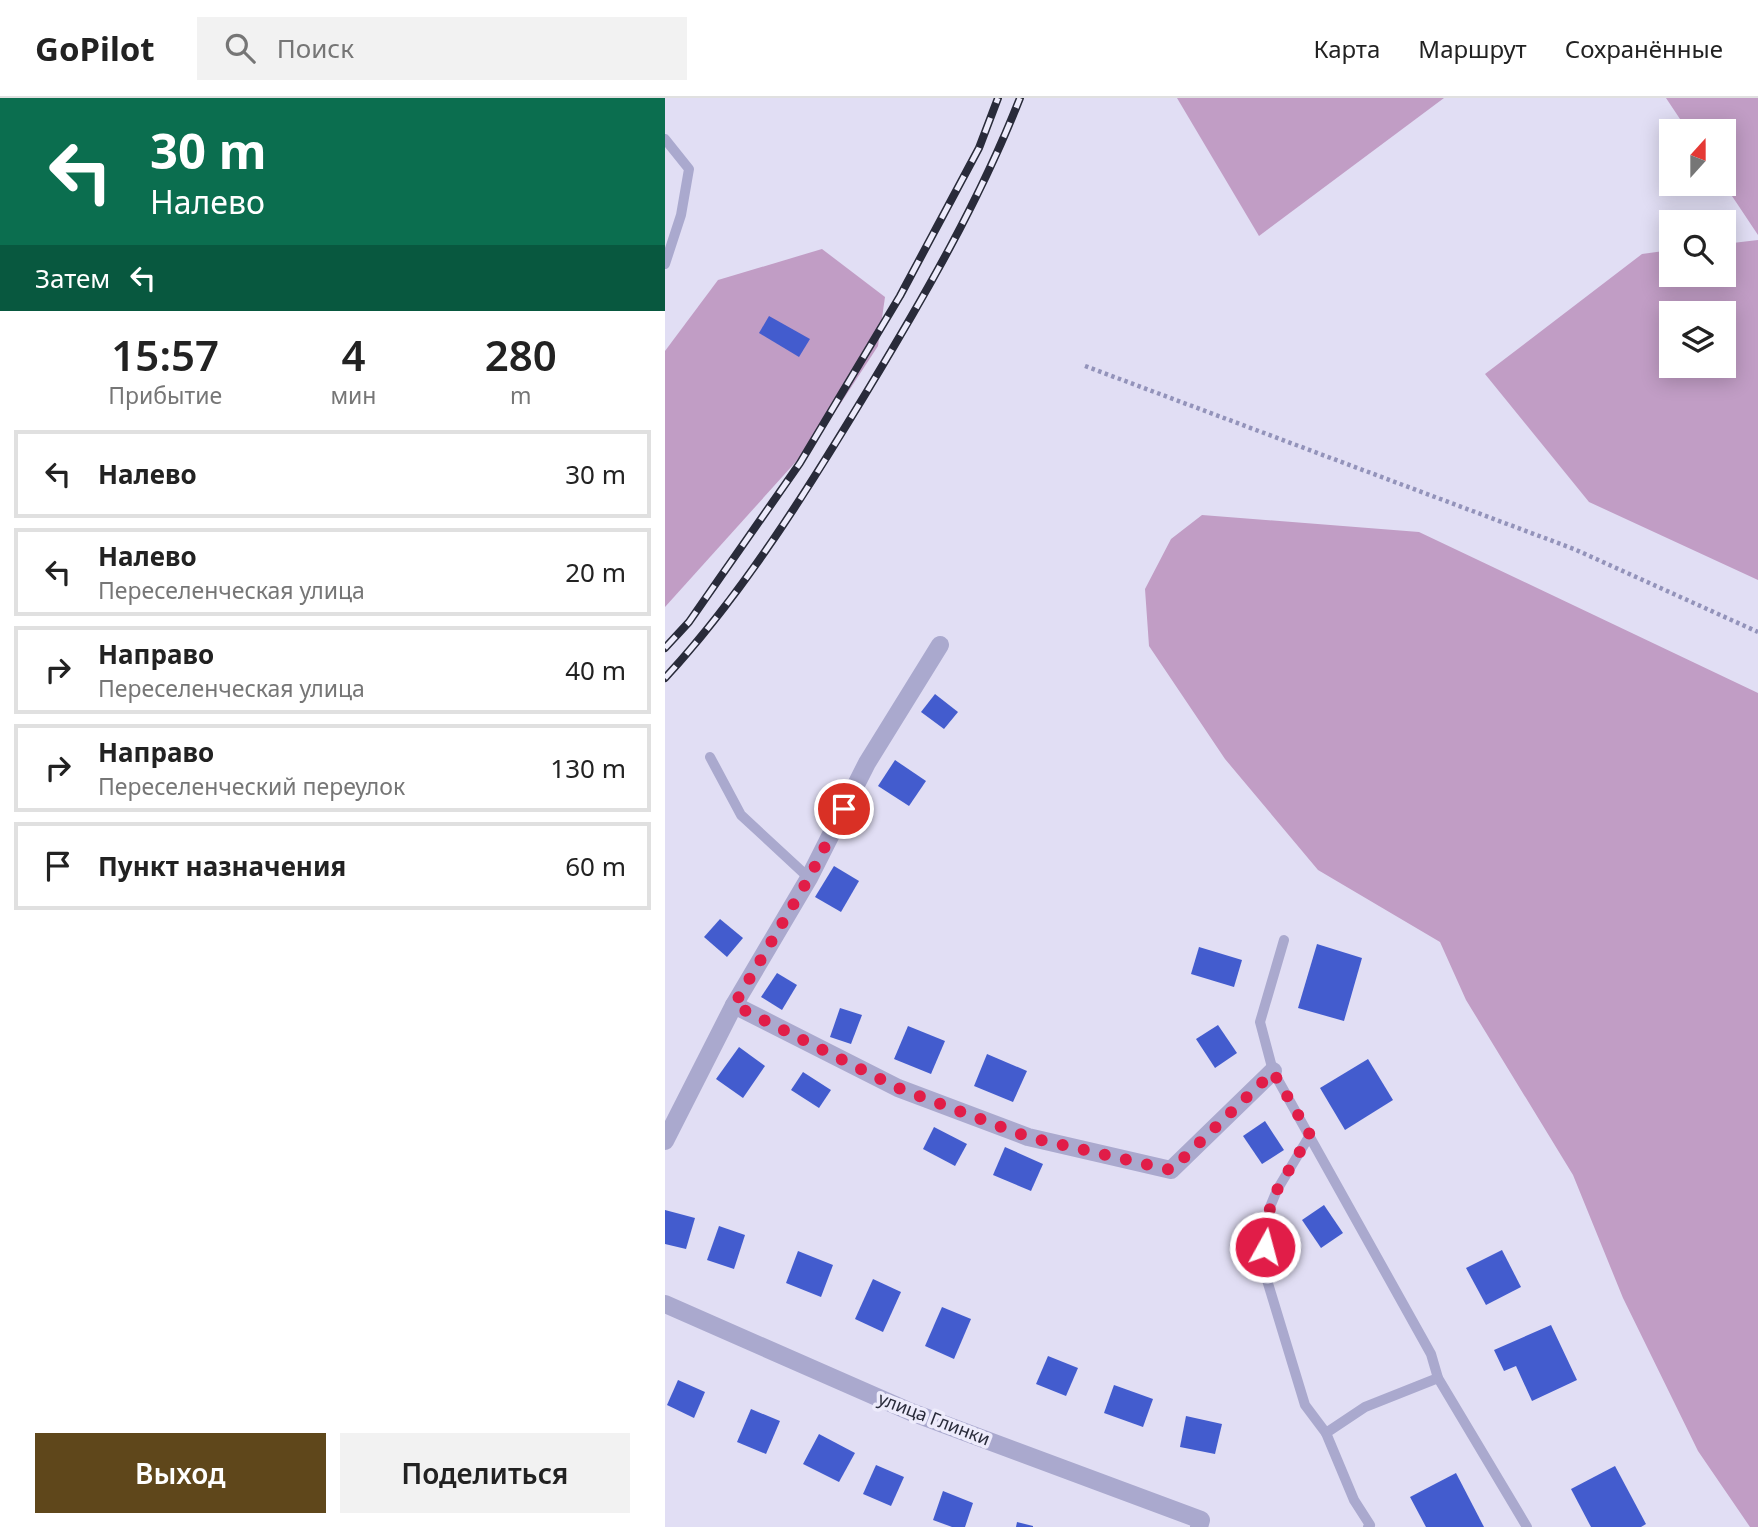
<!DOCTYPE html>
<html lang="ru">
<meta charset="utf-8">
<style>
body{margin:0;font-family:"Noto Sans",sans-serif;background:#f2f2f2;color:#222;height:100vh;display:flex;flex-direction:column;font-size:26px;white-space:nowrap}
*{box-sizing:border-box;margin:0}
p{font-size:23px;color:#767676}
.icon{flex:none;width:38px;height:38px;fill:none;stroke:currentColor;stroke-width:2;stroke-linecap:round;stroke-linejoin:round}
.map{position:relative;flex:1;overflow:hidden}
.drawer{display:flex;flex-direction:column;background:#fff;width:665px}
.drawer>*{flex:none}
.guide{background:#0b6e4f;color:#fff;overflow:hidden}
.needle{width:46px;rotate:21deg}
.fabs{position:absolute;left:994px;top:21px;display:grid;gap:14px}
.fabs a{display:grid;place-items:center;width:77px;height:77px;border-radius:0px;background:#fff;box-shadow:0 4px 18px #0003;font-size:35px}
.pin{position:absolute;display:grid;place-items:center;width:60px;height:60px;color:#fff;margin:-30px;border:4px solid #fff;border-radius:50%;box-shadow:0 2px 7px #0007}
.me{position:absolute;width:77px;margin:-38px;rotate:7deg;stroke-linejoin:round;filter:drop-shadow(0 0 5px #0008)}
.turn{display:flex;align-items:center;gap:24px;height:147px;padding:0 35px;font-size:32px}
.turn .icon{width:91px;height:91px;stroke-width:2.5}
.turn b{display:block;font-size:49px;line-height:60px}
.then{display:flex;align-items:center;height:66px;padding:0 35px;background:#0003;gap:14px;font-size:26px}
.eta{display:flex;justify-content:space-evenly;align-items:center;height:119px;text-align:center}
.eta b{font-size:42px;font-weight:600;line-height:49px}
.cta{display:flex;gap:14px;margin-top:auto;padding:14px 35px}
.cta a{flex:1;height:80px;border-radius:0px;background:#5f471b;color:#fff;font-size:28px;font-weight:600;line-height:80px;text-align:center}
.cta a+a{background:#f2f2f2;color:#222}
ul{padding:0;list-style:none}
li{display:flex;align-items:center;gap:21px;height:88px;margin:0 14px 10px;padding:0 21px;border:4px solid #e0e0e0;border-radius:0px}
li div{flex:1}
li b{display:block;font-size:26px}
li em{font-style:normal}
header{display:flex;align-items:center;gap:42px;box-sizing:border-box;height:98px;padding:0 35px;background:#fff;border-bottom:2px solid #e0e0e0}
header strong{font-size:33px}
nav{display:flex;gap:38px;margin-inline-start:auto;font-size:24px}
.search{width:490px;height:63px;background:#f2f2f2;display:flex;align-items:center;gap:18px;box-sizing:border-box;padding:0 24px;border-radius:0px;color:#767676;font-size:26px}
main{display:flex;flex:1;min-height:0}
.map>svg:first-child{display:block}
</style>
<header>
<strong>GoPilot</strong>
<div class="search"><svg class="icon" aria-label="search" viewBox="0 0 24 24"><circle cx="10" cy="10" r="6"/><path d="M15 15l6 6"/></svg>Поиск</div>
<nav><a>Карта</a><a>Маршрут</a><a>Сохранённые</a></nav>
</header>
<main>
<section class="drawer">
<div class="guide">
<div class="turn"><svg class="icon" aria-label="left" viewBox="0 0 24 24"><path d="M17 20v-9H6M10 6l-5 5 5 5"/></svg><div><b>30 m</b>Налево</div></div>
<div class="then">Затем<svg class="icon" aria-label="left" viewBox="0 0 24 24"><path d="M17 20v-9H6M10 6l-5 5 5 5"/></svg></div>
</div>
<div class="eta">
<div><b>15:57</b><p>Прибытие</p></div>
<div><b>4</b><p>мин</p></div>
<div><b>280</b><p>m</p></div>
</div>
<ul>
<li><svg class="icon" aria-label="left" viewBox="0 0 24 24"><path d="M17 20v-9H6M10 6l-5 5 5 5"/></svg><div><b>Налево</b></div><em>30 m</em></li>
<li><svg class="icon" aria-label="left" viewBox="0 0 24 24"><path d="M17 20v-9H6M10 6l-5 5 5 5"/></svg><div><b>Налево</b><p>Переселенческая улица</p></div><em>20 m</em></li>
<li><svg class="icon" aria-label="right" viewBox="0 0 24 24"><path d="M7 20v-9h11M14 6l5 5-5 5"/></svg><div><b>Направо</b><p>Переселенческая улица</p></div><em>40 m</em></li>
<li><svg class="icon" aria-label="right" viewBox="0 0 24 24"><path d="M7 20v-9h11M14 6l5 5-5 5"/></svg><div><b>Направо</b><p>Переселенческий переулок</p></div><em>130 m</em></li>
<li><svg class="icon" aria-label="arrive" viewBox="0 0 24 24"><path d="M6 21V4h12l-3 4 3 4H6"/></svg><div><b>Пункт назначения</b></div><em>60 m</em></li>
</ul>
<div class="cta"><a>Выход</a><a>Поделиться</a></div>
</section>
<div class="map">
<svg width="1093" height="1429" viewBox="0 0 1093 1429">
<rect width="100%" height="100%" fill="#e1def4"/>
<g fill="#c19dc5" fill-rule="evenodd">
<path d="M512,0h267l-185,138z"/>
<path d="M1001,0h92v137l-34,-51v-53h-36z"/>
<path d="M1093,142v340l-169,-78 -104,-128 157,-120 29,-4v25h53v-31zM1059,215v53h-53v-53z"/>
<path d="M157,151l63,48 -7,49 -58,89 -155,172v-256l53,-71z"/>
<path d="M537,417l217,17 339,161v834h-8l-52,-76 -75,-153 -50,-123 -107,-175 -26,-58 -122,-72 -93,-111 -76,-113 -4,-57 26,-50z"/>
</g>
<g fill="#435cce">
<path d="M104,218l41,23 -11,18 -40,-24z"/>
<path d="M270,596l23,18 -14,17 -23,-17z"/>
<path d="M230,662l31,21 -17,25 -31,-20z"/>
<path d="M169,768l25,15 -18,31 -26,-15z"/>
<path d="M55,821l23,19 -16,19 -23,-20z"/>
<path d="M652,846l45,14 -18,63 -46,-13z"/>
<path d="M534,849l43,13 -8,27 -43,-13z"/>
<path d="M112,875l20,12 -15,25 -21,-13z"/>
<path d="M175,910l22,7 -11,29 -21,-7z"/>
<path d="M553,927l19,28 -22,15 -19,-29z"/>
<path d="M243,928l37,15 -14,33 -37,-15z"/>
<path d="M74,949l26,19 -22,32 -27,-19z"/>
<path d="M322,956l40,17 -14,31 -39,-16z"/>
<path d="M703,961l25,41 -48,30 -25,-42z"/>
<path d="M138,974l28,18 -12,18 -28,-18z"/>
<path d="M600,1023l19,29 -22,14 -19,-28z"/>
<path d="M269,1029l33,17 -12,22 -32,-17z"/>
<path d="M340,1049l38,17 -12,27 -38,-16z"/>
<path d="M659,1107l19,28 -22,15 -19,-28z"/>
<path d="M0,1112l30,8 -9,31 -21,-5z"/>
<path d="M54,1128l26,9 -11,34 -27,-9z"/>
<path d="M837,1152l19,37 -35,18 -20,-37z"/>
<path d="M133,1153l35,14 -12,32 -35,-14z"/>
<path d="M208,1181l28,13 -18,40 -28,-13z"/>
<path d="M277,1209l29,12 -17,40 -29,-13z"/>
<path d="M886,1227l26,55 -45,21 -16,-35 -12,5 -10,-21z"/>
<path d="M383,1258l30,12 -12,28 -30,-12z"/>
<path d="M13,1282l27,12 -11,26 -27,-13z"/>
<path d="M449,1287l39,14 -10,28 -39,-14z"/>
<path d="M86,1311l29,12 -14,33 -29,-12z"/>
<path d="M521,1318l36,8 -7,30 -35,-7z"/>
<path d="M154,1336l36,19 -16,29 -36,-18z"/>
<path d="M211,1367l28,12 -13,29 -28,-12z"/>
<path d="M950,1368l31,58 -5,3h-50l-20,-38z"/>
<path d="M791,1375l28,54h-58l-16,-30z"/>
<path d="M278,1393l30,12 -8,24h-13l-19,-7z"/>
<path d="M352,1424l16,4v1h-17z"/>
</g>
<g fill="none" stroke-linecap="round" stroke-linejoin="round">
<path stroke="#9393ba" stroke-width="4.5" stroke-dasharray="3.5 3.5" stroke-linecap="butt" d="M420,268l489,183 184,83"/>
<g stroke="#aaa9ce" stroke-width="10">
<path d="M0,41l24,30 -8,46 -16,49"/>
<path d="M45,659l31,58 68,63"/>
<path d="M619,842l-24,82 13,49 158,283 7,24 89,149"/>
<path d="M645,1037l-33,55 -7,17 -7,60 42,138 21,28"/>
<path d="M703,1429l2,-2 -16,-25 -28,-67 39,-26 73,-29"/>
</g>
<g stroke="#aaa9ce" stroke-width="18">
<path d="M69,907l164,83 130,49 143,33 102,-99"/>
<path d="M0,1043l69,-136 75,-127 58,-115 73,-118"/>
<path d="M0,1206l246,108 290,108 -2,7"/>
</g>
<g stroke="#292b3a" stroke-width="8">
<g id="rail">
<path d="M0,550l24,-26 111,-159 100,-167 79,-148 19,-50"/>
<path d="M0,580c80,-87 143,-189 204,-290 56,-93 111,-188 151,-290"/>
</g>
</g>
<use href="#rail" stroke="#edebfb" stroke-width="5" stroke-dasharray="16" stroke-linecap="butt"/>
</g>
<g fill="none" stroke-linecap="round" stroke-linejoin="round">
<path stroke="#e11d48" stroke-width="12" stroke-dasharray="0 21.6" d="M179,711l-35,69 -75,127 164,83 130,49 143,33 102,-98 37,63 -33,55 -7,18 -5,39"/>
</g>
<g text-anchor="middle" stroke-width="7" stroke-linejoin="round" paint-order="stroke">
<g font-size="18" fill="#292b3a" stroke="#edebfb">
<text transform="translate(269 1321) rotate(21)" y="6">улица Глинки</text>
</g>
</g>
</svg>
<div class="fabs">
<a><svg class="needle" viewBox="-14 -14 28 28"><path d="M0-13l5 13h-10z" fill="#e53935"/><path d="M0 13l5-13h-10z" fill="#767676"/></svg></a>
<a><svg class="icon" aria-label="search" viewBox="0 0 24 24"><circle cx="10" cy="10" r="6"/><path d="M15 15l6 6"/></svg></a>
<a><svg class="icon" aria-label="layers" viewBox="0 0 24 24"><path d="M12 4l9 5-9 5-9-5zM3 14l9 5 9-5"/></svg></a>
</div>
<div class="pin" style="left:179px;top:711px;background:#d93025"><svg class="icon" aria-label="arrive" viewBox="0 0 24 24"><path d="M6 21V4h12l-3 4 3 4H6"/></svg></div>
<svg class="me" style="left:600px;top:1149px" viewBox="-20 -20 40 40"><circle r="17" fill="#e11d48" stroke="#fff" stroke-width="3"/><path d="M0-11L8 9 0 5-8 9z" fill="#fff"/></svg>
</div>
</main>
